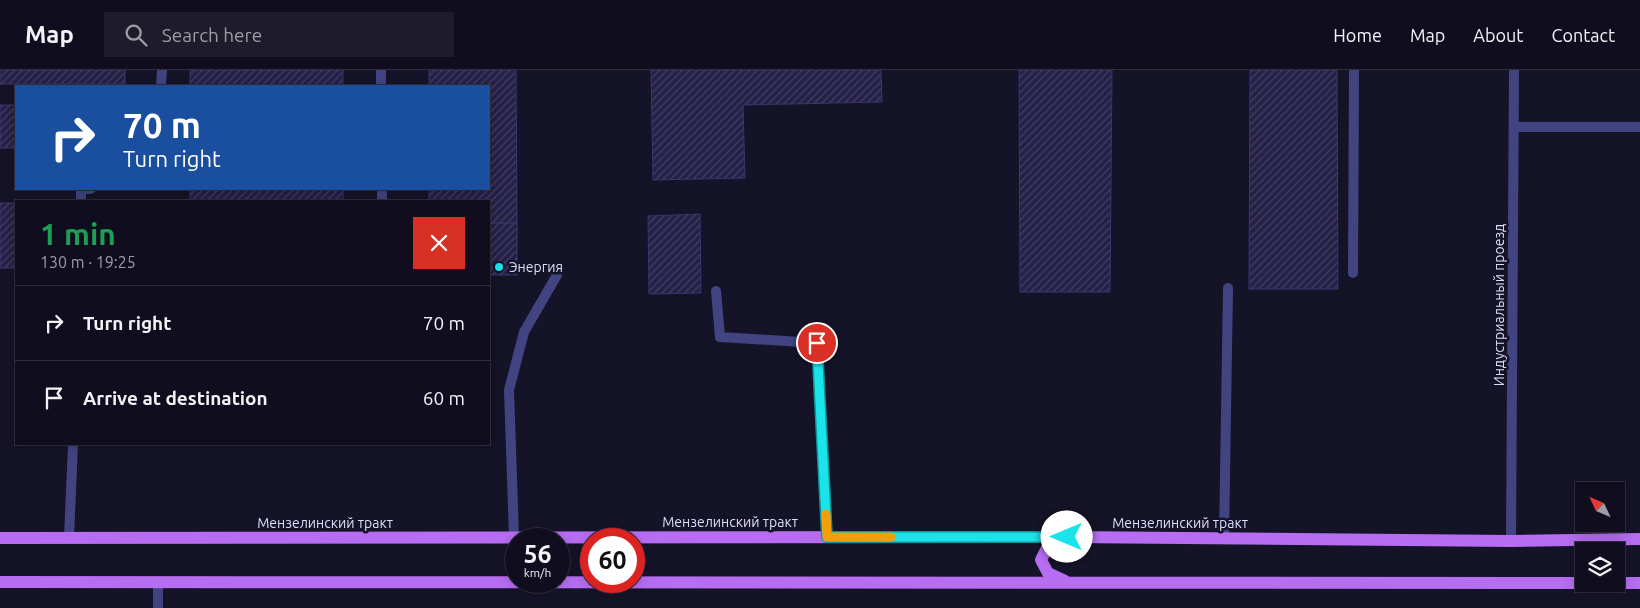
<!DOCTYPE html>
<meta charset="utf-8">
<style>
body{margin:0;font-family:Ubuntu,sans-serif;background:#1e1c2b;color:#f1f3f6;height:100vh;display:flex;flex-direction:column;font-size:19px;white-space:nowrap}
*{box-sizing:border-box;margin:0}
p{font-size:16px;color:#9c9ca4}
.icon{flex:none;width:28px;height:28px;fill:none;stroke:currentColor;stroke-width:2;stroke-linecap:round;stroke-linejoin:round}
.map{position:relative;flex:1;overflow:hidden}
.drawer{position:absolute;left:15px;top:130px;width:475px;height:245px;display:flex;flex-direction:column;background:#100e1e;border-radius:0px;box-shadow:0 2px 12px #0003,0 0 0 1px #302e3c}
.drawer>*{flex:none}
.hud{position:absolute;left:15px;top:15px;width:475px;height:105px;border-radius:0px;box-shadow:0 2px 12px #0003,0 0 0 1px #302e3c;background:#1a4fa0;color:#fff;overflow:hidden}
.needle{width:32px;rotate:314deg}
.buttons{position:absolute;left:1575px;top:412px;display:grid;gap:10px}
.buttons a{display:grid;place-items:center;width:50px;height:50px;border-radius:0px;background:#100e1e;box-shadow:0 2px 12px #0003,0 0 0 1px #302e3c;font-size:25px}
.speed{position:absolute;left:505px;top:458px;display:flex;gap:10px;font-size:25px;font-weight:700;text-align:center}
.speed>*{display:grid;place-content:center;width:65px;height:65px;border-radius:50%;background:#100e1e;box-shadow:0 2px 12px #0003,0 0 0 1px #302e3c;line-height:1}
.speed small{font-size:12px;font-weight:400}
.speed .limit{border:8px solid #d22;background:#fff;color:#111}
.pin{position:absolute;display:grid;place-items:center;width:42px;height:42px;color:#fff;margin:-21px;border:2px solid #fff;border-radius:50%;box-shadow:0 1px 5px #0007}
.me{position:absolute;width:55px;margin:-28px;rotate:270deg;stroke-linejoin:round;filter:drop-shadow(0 0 4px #0008)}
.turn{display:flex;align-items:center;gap:18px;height:105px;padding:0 25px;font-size:22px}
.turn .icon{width:65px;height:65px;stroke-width:2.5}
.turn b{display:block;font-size:35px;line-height:42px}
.round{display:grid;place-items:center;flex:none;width:52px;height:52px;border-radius:0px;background:#1e1c2b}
.summary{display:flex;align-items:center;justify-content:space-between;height:85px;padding:0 25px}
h1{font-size:30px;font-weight:700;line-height:38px;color:#1e9e55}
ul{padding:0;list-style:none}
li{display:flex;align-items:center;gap:15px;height:75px;padding:0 25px;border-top:1px solid #302e3c}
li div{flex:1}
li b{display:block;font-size:19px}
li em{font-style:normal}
header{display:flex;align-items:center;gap:30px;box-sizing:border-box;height:70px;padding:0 25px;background:#100e1e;border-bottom:1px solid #302e3c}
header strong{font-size:24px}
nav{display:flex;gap:28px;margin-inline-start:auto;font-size:18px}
.search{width:350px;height:45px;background:#1e1c2b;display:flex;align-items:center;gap:12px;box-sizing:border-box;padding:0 18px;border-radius:0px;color:#9c9ca4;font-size:19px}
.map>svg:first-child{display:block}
</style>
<header>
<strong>Map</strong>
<div class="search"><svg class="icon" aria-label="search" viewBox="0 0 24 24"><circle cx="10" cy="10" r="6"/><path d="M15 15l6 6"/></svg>Search here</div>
<nav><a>Home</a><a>Map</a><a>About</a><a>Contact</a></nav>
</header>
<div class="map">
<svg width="1640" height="538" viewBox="0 0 1640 538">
<defs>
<pattern id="building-hatch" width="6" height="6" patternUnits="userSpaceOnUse" patternTransform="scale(1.25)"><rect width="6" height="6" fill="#252047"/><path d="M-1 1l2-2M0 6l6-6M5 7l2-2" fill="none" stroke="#444062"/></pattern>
</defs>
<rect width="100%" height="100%" fill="#151328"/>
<g fill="url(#building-hatch)" stroke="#3c3471">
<rect x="0" y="0" width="125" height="14"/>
<rect x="190" y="0" width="153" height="16"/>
<path d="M429,0h87l1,153h-28v-22h-60v-12h60v-103h-60z"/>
<path d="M651,0h230l1,32 -139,3 2,73 -92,2z"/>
<path d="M1019,0h93l-2,222h-90z"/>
<path d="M1250,0h87l1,219h-89z"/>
<rect x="0" y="35" width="16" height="43"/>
<rect x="190" y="119" width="153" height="12"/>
<rect x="0" y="133" width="16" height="65"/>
<path d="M700,144l1,79 -52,1 -1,-78z"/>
<rect x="489" y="153" width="28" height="52"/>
</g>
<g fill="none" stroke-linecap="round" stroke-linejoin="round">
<g stroke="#424482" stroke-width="10">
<path d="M381,0v16"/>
<path d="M161,16l1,-16"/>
<path d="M1514,57h126"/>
<path d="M382,119v12"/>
<path d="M81,131v-12h10"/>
<path d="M1353,203l1,-203"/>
<path d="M716,221l4,46 97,6 10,194"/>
<path d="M514,467l-5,-147 15,-58 33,-57"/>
<path d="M69,468l4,-94"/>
<path d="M1224,468l4,-250"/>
<path d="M158,512v26"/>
</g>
<path stroke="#424482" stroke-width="10" d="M1511,471l3,-471"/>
<g stroke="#b76df2" stroke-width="12">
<path d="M0,468l1067,-1 444,4 129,-2"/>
<path d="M1065,469l-18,9 -6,12 7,13 17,8"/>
<path d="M0,512l1584,1"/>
<path d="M1616,513h24"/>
</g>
</g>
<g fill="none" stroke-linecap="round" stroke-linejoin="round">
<g stroke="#119498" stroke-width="12">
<path id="route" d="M817,273l10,194h240"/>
</g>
<use href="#route" stroke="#1ae4ea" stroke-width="9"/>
<path stroke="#f59e0b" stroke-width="9" d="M826,444l1,23h64"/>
</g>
<circle fill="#1ae4ea" stroke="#151328" stroke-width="2" cx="499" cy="197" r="5"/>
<g text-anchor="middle" stroke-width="5" stroke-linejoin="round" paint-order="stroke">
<g font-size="14" fill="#dedcfc" stroke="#151328" text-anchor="start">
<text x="509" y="202">Энергия</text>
</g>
<g font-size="14" fill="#dedcfc" stroke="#151328">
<text transform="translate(1499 235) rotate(-90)" y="5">Индустриальный проезд</text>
<text x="730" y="457">Мензелинский тракт</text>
<text x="325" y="458">Мензелинский тракт</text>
<text x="1180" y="458">Мензелинский тракт</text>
</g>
</g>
</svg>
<div class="buttons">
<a><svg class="needle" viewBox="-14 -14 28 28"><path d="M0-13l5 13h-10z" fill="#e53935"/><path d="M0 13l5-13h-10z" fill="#9c9ca4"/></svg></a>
<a><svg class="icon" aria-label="layers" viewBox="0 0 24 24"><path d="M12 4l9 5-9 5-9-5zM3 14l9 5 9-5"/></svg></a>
</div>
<div class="speed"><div>56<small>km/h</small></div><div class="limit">60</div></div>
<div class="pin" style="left:817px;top:273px;background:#d93025"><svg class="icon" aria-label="arrive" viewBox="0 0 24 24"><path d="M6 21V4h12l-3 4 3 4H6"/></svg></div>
<svg class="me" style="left:1067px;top:467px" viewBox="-20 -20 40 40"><circle r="19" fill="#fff"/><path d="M0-13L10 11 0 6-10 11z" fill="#1ae4ea"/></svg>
<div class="hud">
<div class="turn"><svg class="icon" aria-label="right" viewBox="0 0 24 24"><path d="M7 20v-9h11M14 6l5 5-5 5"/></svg><div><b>70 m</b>Turn right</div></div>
</div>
<section class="drawer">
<div class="summary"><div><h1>1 min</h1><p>130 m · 19:25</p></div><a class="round" style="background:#d93025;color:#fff"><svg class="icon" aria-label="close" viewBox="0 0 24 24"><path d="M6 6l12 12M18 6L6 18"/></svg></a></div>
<ul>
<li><svg class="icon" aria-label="right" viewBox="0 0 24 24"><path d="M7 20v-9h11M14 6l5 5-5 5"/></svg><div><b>Turn right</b></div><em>70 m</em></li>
<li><svg class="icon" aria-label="arrive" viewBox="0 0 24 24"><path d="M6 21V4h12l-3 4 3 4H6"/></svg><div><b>Arrive at destination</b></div><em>60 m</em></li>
</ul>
</section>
</div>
